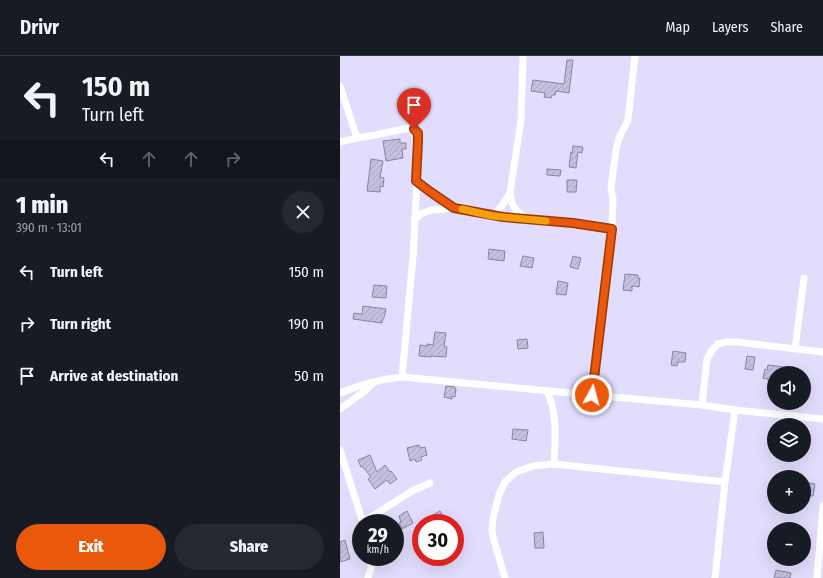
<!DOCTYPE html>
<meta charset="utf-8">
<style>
body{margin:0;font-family:"Fira Sans Condensed",sans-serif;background:#242831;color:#f1f3f6;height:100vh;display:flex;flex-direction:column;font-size:15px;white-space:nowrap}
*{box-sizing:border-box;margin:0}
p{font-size:13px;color:#9ea1a6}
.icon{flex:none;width:22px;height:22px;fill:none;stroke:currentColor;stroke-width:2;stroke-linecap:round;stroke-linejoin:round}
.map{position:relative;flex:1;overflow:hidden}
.sheet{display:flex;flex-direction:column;background:#171b24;width:340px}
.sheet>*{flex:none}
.hud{background:#171b24;color:#f1f3f6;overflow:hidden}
.controls{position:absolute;left:427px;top:310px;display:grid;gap:8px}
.controls a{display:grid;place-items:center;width:44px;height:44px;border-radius:50%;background:#171b24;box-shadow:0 4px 16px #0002;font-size:20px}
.speed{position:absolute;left:12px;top:458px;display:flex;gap:8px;font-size:20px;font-weight:700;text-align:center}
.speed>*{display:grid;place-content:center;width:52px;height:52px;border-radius:50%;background:#171b24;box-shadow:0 4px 16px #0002;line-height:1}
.speed small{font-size:10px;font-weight:400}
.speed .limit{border:6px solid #d22;background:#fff;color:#111}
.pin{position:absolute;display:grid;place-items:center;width:34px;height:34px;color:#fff;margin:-41px -17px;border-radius:50% 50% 50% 0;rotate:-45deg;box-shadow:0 0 4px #0007}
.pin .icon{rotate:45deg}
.me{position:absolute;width:44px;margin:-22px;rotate:7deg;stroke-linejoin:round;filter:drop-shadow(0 0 3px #0008)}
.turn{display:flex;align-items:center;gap:14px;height:84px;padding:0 16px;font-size:18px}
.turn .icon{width:52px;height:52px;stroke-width:2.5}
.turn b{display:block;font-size:28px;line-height:34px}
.lanes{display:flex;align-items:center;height:38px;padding:0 16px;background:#0003;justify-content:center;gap:20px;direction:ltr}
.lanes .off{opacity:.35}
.round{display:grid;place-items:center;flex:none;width:42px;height:42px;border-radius:21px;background:#242831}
.head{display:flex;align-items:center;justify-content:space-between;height:68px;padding:0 16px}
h1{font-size:24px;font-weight:800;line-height:30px}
.button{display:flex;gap:8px;margin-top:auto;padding:8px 16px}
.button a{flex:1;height:46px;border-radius:24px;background:#ea580c;color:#fff;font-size:16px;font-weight:800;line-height:46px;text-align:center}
.button a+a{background:#242831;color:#f1f3f6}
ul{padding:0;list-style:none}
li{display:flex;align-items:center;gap:12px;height:52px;padding:0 16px}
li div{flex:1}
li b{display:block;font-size:15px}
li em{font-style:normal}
header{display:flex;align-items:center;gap:24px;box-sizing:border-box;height:56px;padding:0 20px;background:#171b24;border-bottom:1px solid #363941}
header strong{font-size:19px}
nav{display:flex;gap:22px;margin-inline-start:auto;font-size:14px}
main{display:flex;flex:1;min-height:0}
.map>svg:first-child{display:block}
</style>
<header>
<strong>Drivr</strong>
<nav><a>Map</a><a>Layers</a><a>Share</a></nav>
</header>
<main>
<section class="sheet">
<div class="hud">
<div class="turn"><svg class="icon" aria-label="left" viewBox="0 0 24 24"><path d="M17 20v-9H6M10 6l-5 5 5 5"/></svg><div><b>150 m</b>Turn left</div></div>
<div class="lanes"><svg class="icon" aria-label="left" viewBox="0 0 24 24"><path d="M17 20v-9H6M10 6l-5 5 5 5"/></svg><svg class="icon off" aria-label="ahead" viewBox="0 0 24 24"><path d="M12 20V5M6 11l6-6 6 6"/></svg><svg class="icon off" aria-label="ahead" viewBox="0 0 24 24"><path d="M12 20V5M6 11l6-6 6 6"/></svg><svg class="icon off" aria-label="right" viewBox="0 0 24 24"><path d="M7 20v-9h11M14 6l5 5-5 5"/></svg></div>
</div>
<div class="head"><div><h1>1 min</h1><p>390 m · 13:01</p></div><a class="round"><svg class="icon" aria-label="close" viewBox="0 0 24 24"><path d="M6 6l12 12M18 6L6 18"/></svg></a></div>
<ul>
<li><svg class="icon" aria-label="left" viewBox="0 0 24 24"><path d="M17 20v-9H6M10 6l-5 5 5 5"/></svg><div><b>Turn left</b></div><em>150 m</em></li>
<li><svg class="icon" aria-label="right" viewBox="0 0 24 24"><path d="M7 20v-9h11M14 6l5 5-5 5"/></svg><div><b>Turn right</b></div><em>190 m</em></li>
<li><svg class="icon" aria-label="arrive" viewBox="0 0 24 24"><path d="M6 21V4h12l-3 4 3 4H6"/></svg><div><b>Arrive at destination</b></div><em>50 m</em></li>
</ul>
<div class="button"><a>Exit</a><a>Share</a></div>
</section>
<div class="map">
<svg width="483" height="522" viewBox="0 0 483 522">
<defs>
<pattern id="building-hatch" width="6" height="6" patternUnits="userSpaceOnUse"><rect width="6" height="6" fill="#c4c0de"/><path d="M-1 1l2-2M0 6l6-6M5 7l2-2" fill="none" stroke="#a8a5bf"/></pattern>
</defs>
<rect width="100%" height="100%" fill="#e2ddfc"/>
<g fill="url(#building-hatch)" stroke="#8884a0">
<path d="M227,4h6l-4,33 -13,-2 -1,4h-3l-1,3 -7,-1 1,-4 -14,-2 2,-11 31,4z"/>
<path d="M60,83v4h6v6h-4l1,9 -17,3 -3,-20z"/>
<path d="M233,90l10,1 -1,6 -4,-1 -2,16 -7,-1 2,-15 1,1z"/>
<path d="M31,103l12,2 -3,16 4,1 -1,9 -3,-1v6l-13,-1z"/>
<path d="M207,113l14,1 -1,6 -13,-1z"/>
<path d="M227,124h10l-1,12h-9z"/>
<path d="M149,193l16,2 -1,10 -16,-2z"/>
<path d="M183,200l11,2 -2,10 -12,-2z"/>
<path d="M233,200l8,2 -3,11 -8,-2z"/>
<path d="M285,218l13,1v3h2l-1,9 -7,-1v5l-9,-1z"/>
<path d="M218,225l10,2 -2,12 -10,-1z"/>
<path d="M34,229l13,1 -1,12 -14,-1z"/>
<path d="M23,250l23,3 -2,9h-1l-1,5 -29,-4 1,-6 8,1z"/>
<path d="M95,276l11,1 -2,13 3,1 -1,10 -15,-1v1l-12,-1 1,-11 7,1v-2l6,1z"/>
<path d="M187,283l1,9 -10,1 -1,-9z"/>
<path d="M333,295l13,2 -1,9h-7l-1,4 -6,-1z"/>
<path d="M407,300l8,1 -2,13 -8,-1z"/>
<path d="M428,309l31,4 -1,4h-24v9l-6,-1v-2l-5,-1 2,-9 2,1z"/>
<path d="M106,330l9,1v2h1l-1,8 -3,-1v3l-8,-2z"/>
<path d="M173,373l15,1 -2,11 -14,-2z"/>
<path d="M79,389l1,3 5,-1 2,8 -6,2 1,3 -6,2 -1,-3 -5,2 -3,-13z"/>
<path d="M30,399l7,17 8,-7 5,7 1,-1 6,8 -7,5 -3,-4 -12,9 -7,-10 3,-2 -9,-11 -1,1 -3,-7z"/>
<path d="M464,426l11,2 -2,12 -6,-1v-2l-3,-1z"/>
<path d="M67,455l6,12 -11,6 -3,-6 2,-1 -2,-6z"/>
<path d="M100,455l5,8 -5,3v-1l-5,2 -4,-7z"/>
<path d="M203,476l1,16h-9l-1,-15z"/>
<path d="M5,484l5,19 -10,3v-20z"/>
<path d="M436,514l15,3 -1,5h-16z"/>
</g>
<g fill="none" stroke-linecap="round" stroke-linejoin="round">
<g stroke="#fff" stroke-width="7">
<path d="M0,30l17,52 18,-3 34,-7c9,2 9,5 10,13l-6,116 -11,120"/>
<path d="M0,86l17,-4"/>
<path d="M76,125l16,12 22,15"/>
<path d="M170,137c2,16 6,17 17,27"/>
<path d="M152,160l9,-9 9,-14 11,-73 2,-64"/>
<path d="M74,163l9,-6 9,-3 22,-2 49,9 70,6 39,6"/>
<path d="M455,293l9,-71"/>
<path d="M207,335c11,23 8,49 7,73"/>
<path d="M0,337c22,-9 39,-14 62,-16l189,18 111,10 33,5 88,9"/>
<path d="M251,339l21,-166 1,-30 -2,-11 5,-38 3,-12 9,-18 7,-64"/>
<path d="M362,349l5,-46 5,-9 6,-6 8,-2h11l86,10"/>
<path d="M0,353l25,-18 9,-9"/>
<path d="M0,394l23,73"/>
<path d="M23,466l49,-31 18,-8"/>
<path d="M28,522l3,-10 1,-11"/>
<path d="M165,522l-12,-41 -1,-8 1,-10 6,-24 6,-13 11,-10 17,-6 21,-2 171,18"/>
<path d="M375,522l10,-96 10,-72"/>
<path d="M477,522l6,-72"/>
</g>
</g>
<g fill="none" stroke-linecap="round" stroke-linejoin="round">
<g stroke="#983908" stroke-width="10">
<path id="route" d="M74,73l4,4v8l-2,40 16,12 22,15 49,9 70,6 39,6 -20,166"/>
</g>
<use href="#route" stroke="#ea580c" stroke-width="7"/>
<path stroke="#f59e0b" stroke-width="7" d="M122,153l30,7 54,5"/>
</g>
</svg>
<div class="controls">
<a><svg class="icon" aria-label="sound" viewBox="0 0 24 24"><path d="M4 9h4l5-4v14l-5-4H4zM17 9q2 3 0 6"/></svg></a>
<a><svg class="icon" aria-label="layers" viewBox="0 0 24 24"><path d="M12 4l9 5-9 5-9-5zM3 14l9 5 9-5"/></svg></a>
<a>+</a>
<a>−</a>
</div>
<div class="speed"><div>29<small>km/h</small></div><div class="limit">30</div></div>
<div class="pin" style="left:74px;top:73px;background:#d93025"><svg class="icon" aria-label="arrive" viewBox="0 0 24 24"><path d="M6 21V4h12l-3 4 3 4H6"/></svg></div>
<svg class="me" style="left:252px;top:339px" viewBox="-20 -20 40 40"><circle r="17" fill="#ea580c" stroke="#fff" stroke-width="3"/><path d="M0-11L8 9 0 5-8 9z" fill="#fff"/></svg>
</div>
</main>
